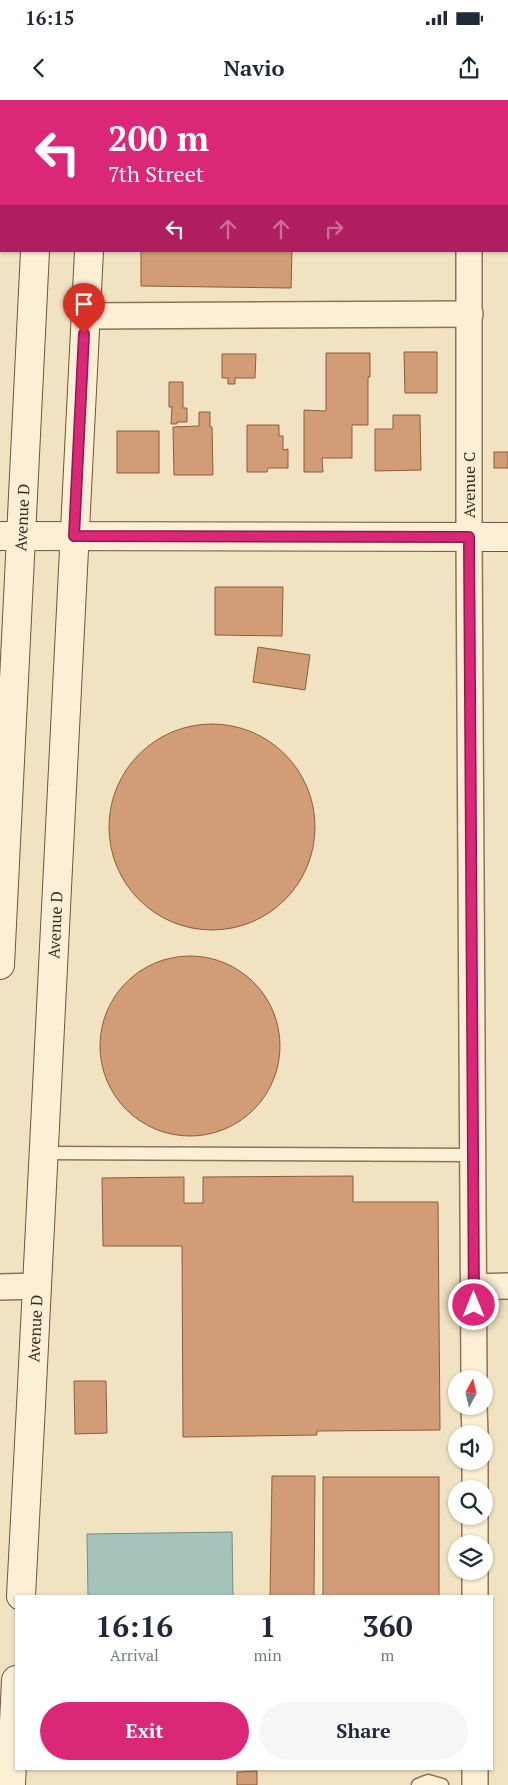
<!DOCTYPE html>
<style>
body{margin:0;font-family:"PT Serif",serif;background:#f6f6f7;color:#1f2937;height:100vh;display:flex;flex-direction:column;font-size:19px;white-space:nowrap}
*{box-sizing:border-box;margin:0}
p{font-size:16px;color:#747a83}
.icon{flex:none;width:28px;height:28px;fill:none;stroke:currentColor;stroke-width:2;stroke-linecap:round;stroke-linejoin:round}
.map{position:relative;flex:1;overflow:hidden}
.side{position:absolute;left:15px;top:1495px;width:478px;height:175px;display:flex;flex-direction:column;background:#fff;border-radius:0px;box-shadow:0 1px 4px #0004}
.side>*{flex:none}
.banner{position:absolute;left:0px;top:0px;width:509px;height:152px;box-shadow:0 1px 4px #0004;background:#db2777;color:#fff;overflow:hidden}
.needle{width:32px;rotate:8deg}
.tools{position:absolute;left:448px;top:1270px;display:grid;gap:10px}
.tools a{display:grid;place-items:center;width:45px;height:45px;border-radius:50%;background:#fff;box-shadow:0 1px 4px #0004;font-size:25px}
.pin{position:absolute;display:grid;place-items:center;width:42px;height:42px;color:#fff;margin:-51px -21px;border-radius:50% 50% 50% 0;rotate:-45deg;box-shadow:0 0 5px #0007}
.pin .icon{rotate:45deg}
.me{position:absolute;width:55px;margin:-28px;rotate:0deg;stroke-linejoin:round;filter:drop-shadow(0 0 4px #0008)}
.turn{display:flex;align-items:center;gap:18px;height:105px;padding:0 25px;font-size:22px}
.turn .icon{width:65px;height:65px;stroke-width:2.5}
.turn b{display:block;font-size:35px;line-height:42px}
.lanes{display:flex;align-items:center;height:48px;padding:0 25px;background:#0003;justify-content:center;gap:25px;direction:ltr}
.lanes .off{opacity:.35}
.eta{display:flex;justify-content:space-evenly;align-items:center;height:85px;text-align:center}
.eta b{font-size:30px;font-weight:700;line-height:35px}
.primary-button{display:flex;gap:10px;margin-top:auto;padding:10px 25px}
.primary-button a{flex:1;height:58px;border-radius:30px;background:#db2777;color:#fff;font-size:20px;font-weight:700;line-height:58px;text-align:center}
.primary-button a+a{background:#f6f6f7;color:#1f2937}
.status{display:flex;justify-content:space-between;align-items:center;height:35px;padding:0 25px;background:#fff;direction:ltr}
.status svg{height:14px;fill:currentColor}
header{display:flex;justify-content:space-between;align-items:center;height:65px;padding:0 25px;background:#fff;font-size:22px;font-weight:700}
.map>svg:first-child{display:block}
</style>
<div class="status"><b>16:15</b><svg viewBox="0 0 49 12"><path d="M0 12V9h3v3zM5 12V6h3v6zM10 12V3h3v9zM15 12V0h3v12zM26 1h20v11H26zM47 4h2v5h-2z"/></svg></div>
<header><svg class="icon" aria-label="back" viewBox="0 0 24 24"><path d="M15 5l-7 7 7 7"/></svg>Navio<svg class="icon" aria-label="share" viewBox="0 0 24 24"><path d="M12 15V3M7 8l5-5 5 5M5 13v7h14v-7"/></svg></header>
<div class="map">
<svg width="508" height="1685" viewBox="0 0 508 1685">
<rect width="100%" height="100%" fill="#f1e3c2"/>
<path fill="#a5c3ba" stroke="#6b9288" d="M232,1432l1,64h-145l-1,-62z"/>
<g fill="#d19c76" stroke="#8c5d3c">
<path d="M141,151h151l-1,37 -150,-2z"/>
<path d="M404,252h33v41h-32z"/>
<path d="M326,253h44v24h-2v48h-16v33h-30l1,14h-19v-62l22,1z"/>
<path d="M222,254h34l-1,24h-20v6h-7v-6h-6z"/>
<path d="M169,282h14v26h4v14h-10v2h-6l1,-17h-3z"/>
<path d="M199,312h11v15h2l1,48h-39l-1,-48 26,-1z"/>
<path d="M393,315h27l1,55 -46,1v-42h18z"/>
<path d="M247,325h32v11h4v14l5,-1v19h-20l-1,4h-20z"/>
<rect x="117" y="331" width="42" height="42"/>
<rect x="494" y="352" width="14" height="16"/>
<path d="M215,487h68l-1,49 -67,-1z"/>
<path d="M258,547l52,8 -5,35 -52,-8z"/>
<circle cx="212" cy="727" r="103"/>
<circle cx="190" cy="946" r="90"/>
<path d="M353,1076v26h85l2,228 -123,1v4l-134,2 -1,-191h-79l-1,-68 82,-1v26h19v-26z"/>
<path d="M74,1281h32l1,52 -32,1z"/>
<path d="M272,1376h43l-1,120h-44z"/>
<rect x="323" y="1377" width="116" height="119"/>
<path d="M257,1671v14h-20v-13z"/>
</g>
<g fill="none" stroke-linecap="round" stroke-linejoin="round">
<g stroke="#8c7458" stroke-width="15">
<g id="lane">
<path d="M44,1053l430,2"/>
<path d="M418,1685l10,-4 14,4"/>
</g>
</g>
<g stroke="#8c7458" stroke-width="28">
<g id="street">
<path d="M467,0v1"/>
<path d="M469,151v286l5,842"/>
<path d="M85,216l385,-2"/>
<path d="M0,1187l38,-1"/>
<path d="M474,1187l34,-1"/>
<path d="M474,1306l1,28"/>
<path d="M475,1361v28"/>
<path d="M475,1416v28"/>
<path d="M475,1471v25"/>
<path d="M475,1669v16"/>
</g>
</g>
<g stroke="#6e553b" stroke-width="30">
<g id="secondary">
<path d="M42,1v-1"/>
<path d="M97,1v-1"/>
<path d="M0,436l508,1"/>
<path id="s1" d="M0,865l35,-714"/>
<path id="s2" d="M21,1496c24,-448 44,-896 68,-1345"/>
<path d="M11,1685l5,-105"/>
</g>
</g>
<use href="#lane" stroke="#fbf0d6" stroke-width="12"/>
<use href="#street" stroke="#fbf0d6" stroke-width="25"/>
<use href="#secondary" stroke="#fbf0d6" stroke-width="28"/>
</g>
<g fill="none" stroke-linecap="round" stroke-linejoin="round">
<g stroke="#8e194d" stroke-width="12">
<path id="route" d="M84,234l-10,202 395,1 5,768"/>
</g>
<use href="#route" stroke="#db2777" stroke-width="9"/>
</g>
<g text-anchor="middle" stroke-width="4.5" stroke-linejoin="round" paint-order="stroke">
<g font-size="16" fill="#3b2c1d" stroke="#f8edd2">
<text transform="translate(469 385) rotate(-90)" y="6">Avenue C</text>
<text dy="6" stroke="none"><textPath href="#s1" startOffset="448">Avenue D</textPath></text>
<text dy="6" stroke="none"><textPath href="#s2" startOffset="672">Avenue D</textPath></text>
<text dy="6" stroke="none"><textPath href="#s2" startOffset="268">Avenue D</textPath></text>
</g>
</g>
</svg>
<div class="tools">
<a><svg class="needle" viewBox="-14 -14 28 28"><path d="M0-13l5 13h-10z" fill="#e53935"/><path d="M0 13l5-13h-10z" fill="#747a83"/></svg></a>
<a><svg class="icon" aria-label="sound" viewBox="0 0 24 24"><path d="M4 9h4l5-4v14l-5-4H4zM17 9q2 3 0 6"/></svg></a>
<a><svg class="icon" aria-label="search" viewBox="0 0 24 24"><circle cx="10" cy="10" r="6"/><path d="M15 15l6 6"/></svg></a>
<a><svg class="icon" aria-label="layers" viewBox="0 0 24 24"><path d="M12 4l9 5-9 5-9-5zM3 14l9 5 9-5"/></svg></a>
</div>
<div class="pin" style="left:84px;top:234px;background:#d93025"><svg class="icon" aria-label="arrive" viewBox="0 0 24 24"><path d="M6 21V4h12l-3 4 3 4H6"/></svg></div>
<svg class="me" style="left:474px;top:1205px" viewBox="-20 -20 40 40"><circle r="17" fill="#db2777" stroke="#fff" stroke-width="3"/><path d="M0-11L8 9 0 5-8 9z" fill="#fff"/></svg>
<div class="banner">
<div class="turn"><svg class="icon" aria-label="left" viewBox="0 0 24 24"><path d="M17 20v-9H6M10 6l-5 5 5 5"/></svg><div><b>200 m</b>7th Street</div></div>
<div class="lanes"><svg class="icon" aria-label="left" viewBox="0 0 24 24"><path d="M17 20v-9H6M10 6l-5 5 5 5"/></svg><svg class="icon off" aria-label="ahead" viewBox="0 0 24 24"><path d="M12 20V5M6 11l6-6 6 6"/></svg><svg class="icon off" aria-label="ahead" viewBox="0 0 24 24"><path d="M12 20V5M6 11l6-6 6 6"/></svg><svg class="icon off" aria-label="right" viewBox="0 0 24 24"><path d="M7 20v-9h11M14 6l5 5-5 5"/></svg></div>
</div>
<section class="side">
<div class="eta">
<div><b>16:16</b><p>Arrival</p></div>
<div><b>1</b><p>min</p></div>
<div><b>360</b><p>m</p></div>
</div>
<div class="primary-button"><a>Exit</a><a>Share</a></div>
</section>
</div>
